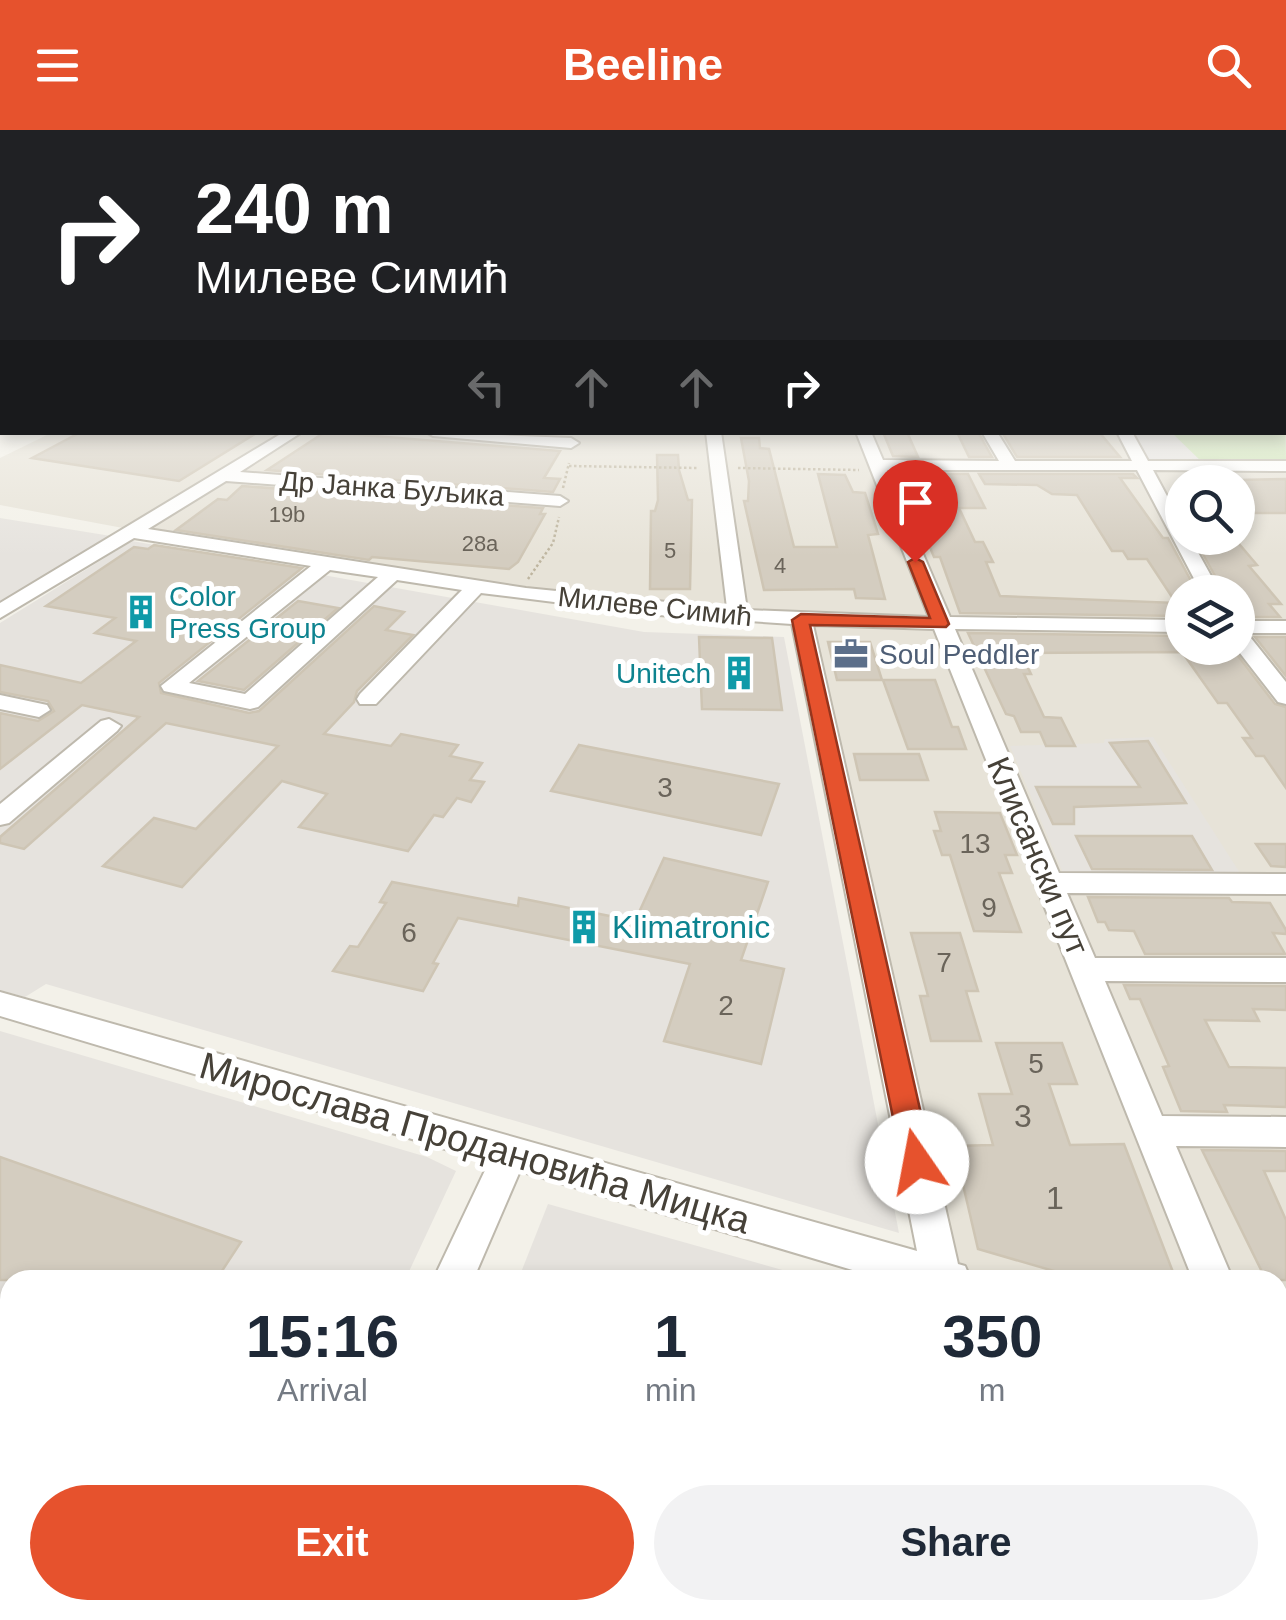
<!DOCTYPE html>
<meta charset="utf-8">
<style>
body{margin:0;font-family:Arial,sans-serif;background:#f2f2f3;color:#1f2937;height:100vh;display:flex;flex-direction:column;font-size:38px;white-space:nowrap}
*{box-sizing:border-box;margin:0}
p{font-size:32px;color:#747a83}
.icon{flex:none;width:55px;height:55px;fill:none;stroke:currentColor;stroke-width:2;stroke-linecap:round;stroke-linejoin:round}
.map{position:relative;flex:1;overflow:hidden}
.side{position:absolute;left:0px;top:1140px;width:1288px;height:350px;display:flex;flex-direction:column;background:#fff;border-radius:30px 30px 0 0;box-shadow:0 5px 15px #0003}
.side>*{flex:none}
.top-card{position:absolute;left:0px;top:0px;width:1288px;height:305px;box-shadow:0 5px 15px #0003;background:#202124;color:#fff;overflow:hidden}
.fabs{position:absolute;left:1165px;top:335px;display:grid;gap:20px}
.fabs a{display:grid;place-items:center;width:90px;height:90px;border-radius:50%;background:#fff;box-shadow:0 5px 15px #0003;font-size:50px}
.pin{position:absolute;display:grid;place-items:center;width:85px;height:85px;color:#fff;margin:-102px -42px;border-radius:50% 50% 50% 0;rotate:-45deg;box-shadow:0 0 10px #0007}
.pin .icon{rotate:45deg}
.me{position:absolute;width:110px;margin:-55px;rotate:348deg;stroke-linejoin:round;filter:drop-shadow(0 0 8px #0008)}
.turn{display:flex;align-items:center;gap:35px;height:210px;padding:0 30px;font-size:45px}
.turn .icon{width:130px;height:130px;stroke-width:2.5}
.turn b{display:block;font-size:70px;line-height:85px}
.lanes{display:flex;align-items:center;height:95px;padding:0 30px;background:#0003;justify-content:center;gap:50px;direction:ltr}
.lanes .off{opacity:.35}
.eta{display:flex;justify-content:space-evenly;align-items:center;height:170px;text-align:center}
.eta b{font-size:60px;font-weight:600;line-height:70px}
.cta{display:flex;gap:20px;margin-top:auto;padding:20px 30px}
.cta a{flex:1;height:115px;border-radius:60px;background:#e6522d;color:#fff;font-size:40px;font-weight:600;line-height:115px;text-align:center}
.cta a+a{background:#f2f2f3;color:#1f2937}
header{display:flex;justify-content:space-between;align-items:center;height:130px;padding:0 30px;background:#e6522d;color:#fff;font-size:45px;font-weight:600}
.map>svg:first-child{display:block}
</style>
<header><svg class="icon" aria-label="menu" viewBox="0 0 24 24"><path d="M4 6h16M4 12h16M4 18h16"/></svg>Beeline<svg class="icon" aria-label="search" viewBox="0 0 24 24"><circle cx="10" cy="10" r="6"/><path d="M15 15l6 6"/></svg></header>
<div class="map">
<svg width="1286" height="1490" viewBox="0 0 1286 1490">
<rect width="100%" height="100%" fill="#f3f1e9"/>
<path fill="#e7e3d8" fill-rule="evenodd" d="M1286,218v1171l-8,-21v-218h-338l-145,-665 -278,-27 -378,-57 -139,-26v-47l51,-25 1234,-1zM1182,352h56v56h-56zM1182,462h56v56h-56z"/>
<g fill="#e6e3de">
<path d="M0,388l111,18 -111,68z"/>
<path d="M132,411l512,91 140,5 115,596 -853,-249 -21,13 -25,-7v-367z"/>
<path d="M1153,607l87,136h-177l-53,-127 94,-3 1,-4z"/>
<path d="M0,901l427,126 29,14 -51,109h-395v294l-10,-5z"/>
<path d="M548,1074l270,76h-300z"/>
<path d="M1278,1404l8,22v64h-356l1,-10h347z"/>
<path d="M86,1480h165l-4,10h-140z"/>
<path d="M384,1480h520l-1,10h-523z"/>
</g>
<path fill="#cde3b6" d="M1285,273l1,60 -129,1 -23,-31 151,-1z"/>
<g fill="#e5e3e0">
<path d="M1134,303h38l32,31 -54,-2z"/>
<path d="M0,1439l10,5v36h76l21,10h-107z"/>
</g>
<g fill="#d4cdc0" stroke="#cec5b4" stroke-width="2.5">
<path d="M81,302h177l-79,49 -147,-23z"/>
<path d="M325,302l235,19 -16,27 16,1 -7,13 -286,-22z"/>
<path d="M883,302h24l11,25 -25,-1z"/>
<path d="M957,302h21l14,25h-23z"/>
<path d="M1002,302h97l21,25h-103z"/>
<path d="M741,308h18l1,10 9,1 25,98h43l-19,-73 27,1 8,17 12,1 13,41 -10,1 17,64 -29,-1 -2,-9 -90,1 -20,-89h4l1,-20z"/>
<path d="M657,325h21l1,15 9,30h4l-2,89h-40l1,-78h4l3,-11z"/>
<path d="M900,344h68l17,34h-26l16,34h8l10,20h-7l14,34 176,7 -29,-44h-19l-5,-8h-11l-35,-56 -25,-1 -15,-9 -52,-1 -6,-10h154l4,4h-17l43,60h5l29,54h-15v24l-222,-3 -20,-56h-6z"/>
<path d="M1286,349v34h-32l-9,-10 -7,-1v-22z"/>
<path d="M242,356l301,22 -3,6h5l-27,48 -9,7 -137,-12 -3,3 -193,-30 42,-31 9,1z"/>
<path d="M1194,408h40l23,27 -8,1 32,38h-12l11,13h-30l-12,-25h-14z"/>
<path d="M154,415l148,23 -143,115 2,10 88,20 10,-2 115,-105 30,6 -18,18 27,5 -56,56 -3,11 -30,32 67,12 10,-12 57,11 -8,11 32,7 -12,17 14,2 -13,20 -14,-4 -14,19 -9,-2 -26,36 -109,-24 28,-33 -45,-13 -100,106 -79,-21 51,-48 42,11 82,-83 -112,-23 -142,126 -24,-6v-6l139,-120 -57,-12 -82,64v-56l38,8 16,-10 -6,-10 -48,-9v-27l81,18 55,-42 -41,-8 20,-15 -69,-12 88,-59 14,2z"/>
<path d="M298,471l40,7 -94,82 -46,-9z"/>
<path d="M968,503l214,3v12h50l43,56 11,3v81l-22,-32h-8l-13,-18h9l-25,-35h-9l-36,-51 -161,1 10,21h-7l20,43 17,1 14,28h-29l-6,-14h-19l-7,-16 -8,-2z"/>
<path d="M699,507l73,1 10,72 -80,-1z"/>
<path d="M1255,507h31v39z"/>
<path d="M828,512h42l12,38h-45z"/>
<path d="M883,550h52l17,47h6l8,22h-58z"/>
<path d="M1148,611l38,62 -112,4v17h-21l-17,-37h104l-30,-44z"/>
<path d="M579,615l200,39 -18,51 -210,-44z"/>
<path d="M854,624h65l9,26h-68z"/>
<path d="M935,682l65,1 17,42h-12l7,18h-13l22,59 -47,-1 -24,-76h-8l-8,-24h7z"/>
<path d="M1076,706h116l20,34 -120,-1z"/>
<path d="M1256,714h30v23l-15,-1z"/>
<path d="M664,728l104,24 -27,78 43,9 -23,95 -97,-23 26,-77 -232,-46 -25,45 5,1 -15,27 -90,-20 17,-25 8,1 28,-44 -6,-1 12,-20 126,24 1,-8 116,23z"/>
<path d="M1088,767l141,1 3,4 38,1 16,27v4l-13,-1 12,21h-140l-11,-23 -25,-1 -4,-8h-7z"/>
<path d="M911,803h49l18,58h-12l15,50h-50l-11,-45h8z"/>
<path d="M1124,855l162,1v24l-33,-1 6,12 -54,-1 24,47 57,1v39l-62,-2 3,7 -46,-1 -18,-44 6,-1 -29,-67h-10z"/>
<path d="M996,913h66l15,41h-28l21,61 54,-1 52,136h-91l-107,-31 -24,-103 39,-1 -14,-51h33z"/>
<path d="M1202,1020l84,1v20h-22l22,49v60h-20z"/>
<path d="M0,1027l241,85 -25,38h-216z"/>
</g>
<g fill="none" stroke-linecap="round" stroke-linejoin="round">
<g stroke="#beb9ad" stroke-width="4">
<g id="minor">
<rect x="1285" y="267" width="1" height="8"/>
<path d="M284,302h18l-62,40 320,24 8,5 -8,5 -334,-25 -78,48 378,59 201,20 -21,-176h15l26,178 182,7 -73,-185h15l12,28 116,1 -17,-29h15l18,29h117l-15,-29h15l16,29h138v10l-133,-1 29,54v14h8l30,54h-19l-64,-122h-250l63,147 232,3v12l-227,-3 104,244 227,1v20l-219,-1 28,65h191v24l-181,-1 57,135 124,1v30l-110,-1 57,134h-40l-259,-651 -121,-4 145,639 7,2 6,14h-85l-366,-109 -47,109h-40l56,-118 -489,-146v-24l917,259 -125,-627 -134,-9 -177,-22 -105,111h-16l-3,-5 3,-5 102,-104 -65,-10 -139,127 -8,2 -86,-18 -3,-5 150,-120 -177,-28 -134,80v-15zM330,440l48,7 -133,117 -56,-11z"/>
<path d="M426,302l145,6 8,5 -8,5 -138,-12z"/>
<path d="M1238,491h48v12h-39l39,49v22l-8,-2 -42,-54z"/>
<path d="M0,565l47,10 3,5 -11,7 -39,-8z"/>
<path d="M109,589l12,7 -4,5 -108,92 -9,2v-21l101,-83z"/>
<path d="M1278,1201h8v42l-8,-1z"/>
<path d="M1278,1284l8,4v60l-8,-3z"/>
<path d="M280,1480h49l-4,10h-49z"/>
<path d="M394,1480h48l-4,10h-48z"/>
<path d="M494,1480h48l-3,10h-48z"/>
<path d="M732,1480h48l-2,10h-48z"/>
</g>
</g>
<g stroke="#beb59f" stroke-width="2.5" stroke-dasharray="2.5 2.5" stroke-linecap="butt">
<path d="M569,336l130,2"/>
<path d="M738,338l121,2"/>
<path d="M563,358l6,-25"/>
<path d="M528,449l25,-36 6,-26"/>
</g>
<use href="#minor" fill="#fff" fill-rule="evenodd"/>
</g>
<linearGradient id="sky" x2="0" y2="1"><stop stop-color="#8fbee9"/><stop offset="0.51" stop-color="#faf9f5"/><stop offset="1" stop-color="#faf9f5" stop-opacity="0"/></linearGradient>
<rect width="1286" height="426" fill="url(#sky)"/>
<path fill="#e6522d" stroke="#96351d" stroke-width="2.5" d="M915,428l8,4 26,62 -3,3 -136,-2 122,537 -4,9 -11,4 -10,-4 -5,-9 -110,-542 9,-6 129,4 -22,-56z"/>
<defs>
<g id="building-bare" transform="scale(2.7)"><path d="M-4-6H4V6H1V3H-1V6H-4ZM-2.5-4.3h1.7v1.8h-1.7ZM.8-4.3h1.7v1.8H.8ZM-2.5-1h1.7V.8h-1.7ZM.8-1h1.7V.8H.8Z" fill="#0f9aa8" stroke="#fff" stroke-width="2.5" paint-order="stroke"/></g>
<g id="office-bare" transform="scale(2.7)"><path d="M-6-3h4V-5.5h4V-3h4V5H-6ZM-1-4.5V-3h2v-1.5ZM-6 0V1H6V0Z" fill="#5c6f8a" stroke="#fff" stroke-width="2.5" paint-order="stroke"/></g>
</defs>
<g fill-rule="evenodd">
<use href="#building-bare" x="141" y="482"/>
<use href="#office-bare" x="851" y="524"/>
<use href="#building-bare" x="739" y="543"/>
<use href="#building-bare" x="584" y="797"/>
</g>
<g text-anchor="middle" stroke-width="10" stroke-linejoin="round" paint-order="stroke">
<g font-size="22" fill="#6a645a">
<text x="287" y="392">19b</text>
<text x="480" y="421">28a</text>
<text x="670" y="428">5</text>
<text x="780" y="443">4</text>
</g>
<g font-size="28" fill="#464138" stroke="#fff">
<text transform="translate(392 358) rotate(4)" y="10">Др Јанка Буљика</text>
<text transform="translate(655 476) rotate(6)" y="10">Милеве Симић</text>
</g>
<g font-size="28" fill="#0d838f" stroke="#fff" text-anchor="start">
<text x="169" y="476">Color<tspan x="169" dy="32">Press Group</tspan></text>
<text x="711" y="553" text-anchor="end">Unitech</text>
</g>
<g font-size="28" fill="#4e5e75" stroke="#fff" text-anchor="start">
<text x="879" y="534">Soul Peddler</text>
</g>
<g font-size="28" fill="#6a645a">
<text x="665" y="667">3</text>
<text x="975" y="723">13</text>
<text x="989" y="787">9</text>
<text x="409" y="812">6</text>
<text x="944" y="842">7</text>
<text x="726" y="885">2</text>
<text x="1036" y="943">5</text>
</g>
<g font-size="32" fill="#464138" stroke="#fff">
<text transform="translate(1038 726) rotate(67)" y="11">Клисански пут</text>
</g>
<g font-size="32" fill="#0d838f" stroke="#fff" text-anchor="start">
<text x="612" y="808">Klimatronic</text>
</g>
<g font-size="32" fill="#6a645a">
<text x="1023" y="997">3</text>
<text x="1055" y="1079">1</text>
</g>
<g font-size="38" fill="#464138" stroke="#fff">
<text transform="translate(475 1013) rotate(16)" y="13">Мирослава Продановића Мицка</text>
</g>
</g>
</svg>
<div class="fabs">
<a><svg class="icon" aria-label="search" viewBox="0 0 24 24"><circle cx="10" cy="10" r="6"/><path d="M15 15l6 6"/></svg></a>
<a><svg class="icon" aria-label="layers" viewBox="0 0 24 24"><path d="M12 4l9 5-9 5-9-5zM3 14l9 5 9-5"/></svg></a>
</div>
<div class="pin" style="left:915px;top:432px;background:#d93025"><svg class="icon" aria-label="arrive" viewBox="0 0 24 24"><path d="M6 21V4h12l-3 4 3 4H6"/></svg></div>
<svg class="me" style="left:917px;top:1032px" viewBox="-20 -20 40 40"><circle r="19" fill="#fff"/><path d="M0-13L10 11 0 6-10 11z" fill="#e6522d"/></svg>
<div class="top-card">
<div class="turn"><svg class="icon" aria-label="right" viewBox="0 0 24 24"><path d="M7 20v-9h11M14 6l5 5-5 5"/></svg><div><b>240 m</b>Милеве Симић</div></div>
<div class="lanes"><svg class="icon off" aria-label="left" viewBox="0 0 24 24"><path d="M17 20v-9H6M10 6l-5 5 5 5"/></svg><svg class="icon off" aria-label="ahead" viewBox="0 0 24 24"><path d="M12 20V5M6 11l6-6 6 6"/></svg><svg class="icon off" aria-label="ahead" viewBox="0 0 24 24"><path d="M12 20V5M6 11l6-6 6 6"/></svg><svg class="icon" aria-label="right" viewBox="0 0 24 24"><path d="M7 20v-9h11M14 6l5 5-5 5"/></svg></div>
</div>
<section class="side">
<div class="eta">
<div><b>15:16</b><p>Arrival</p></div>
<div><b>1</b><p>min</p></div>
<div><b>350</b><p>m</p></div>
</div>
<div class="cta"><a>Exit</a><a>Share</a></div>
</section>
</div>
